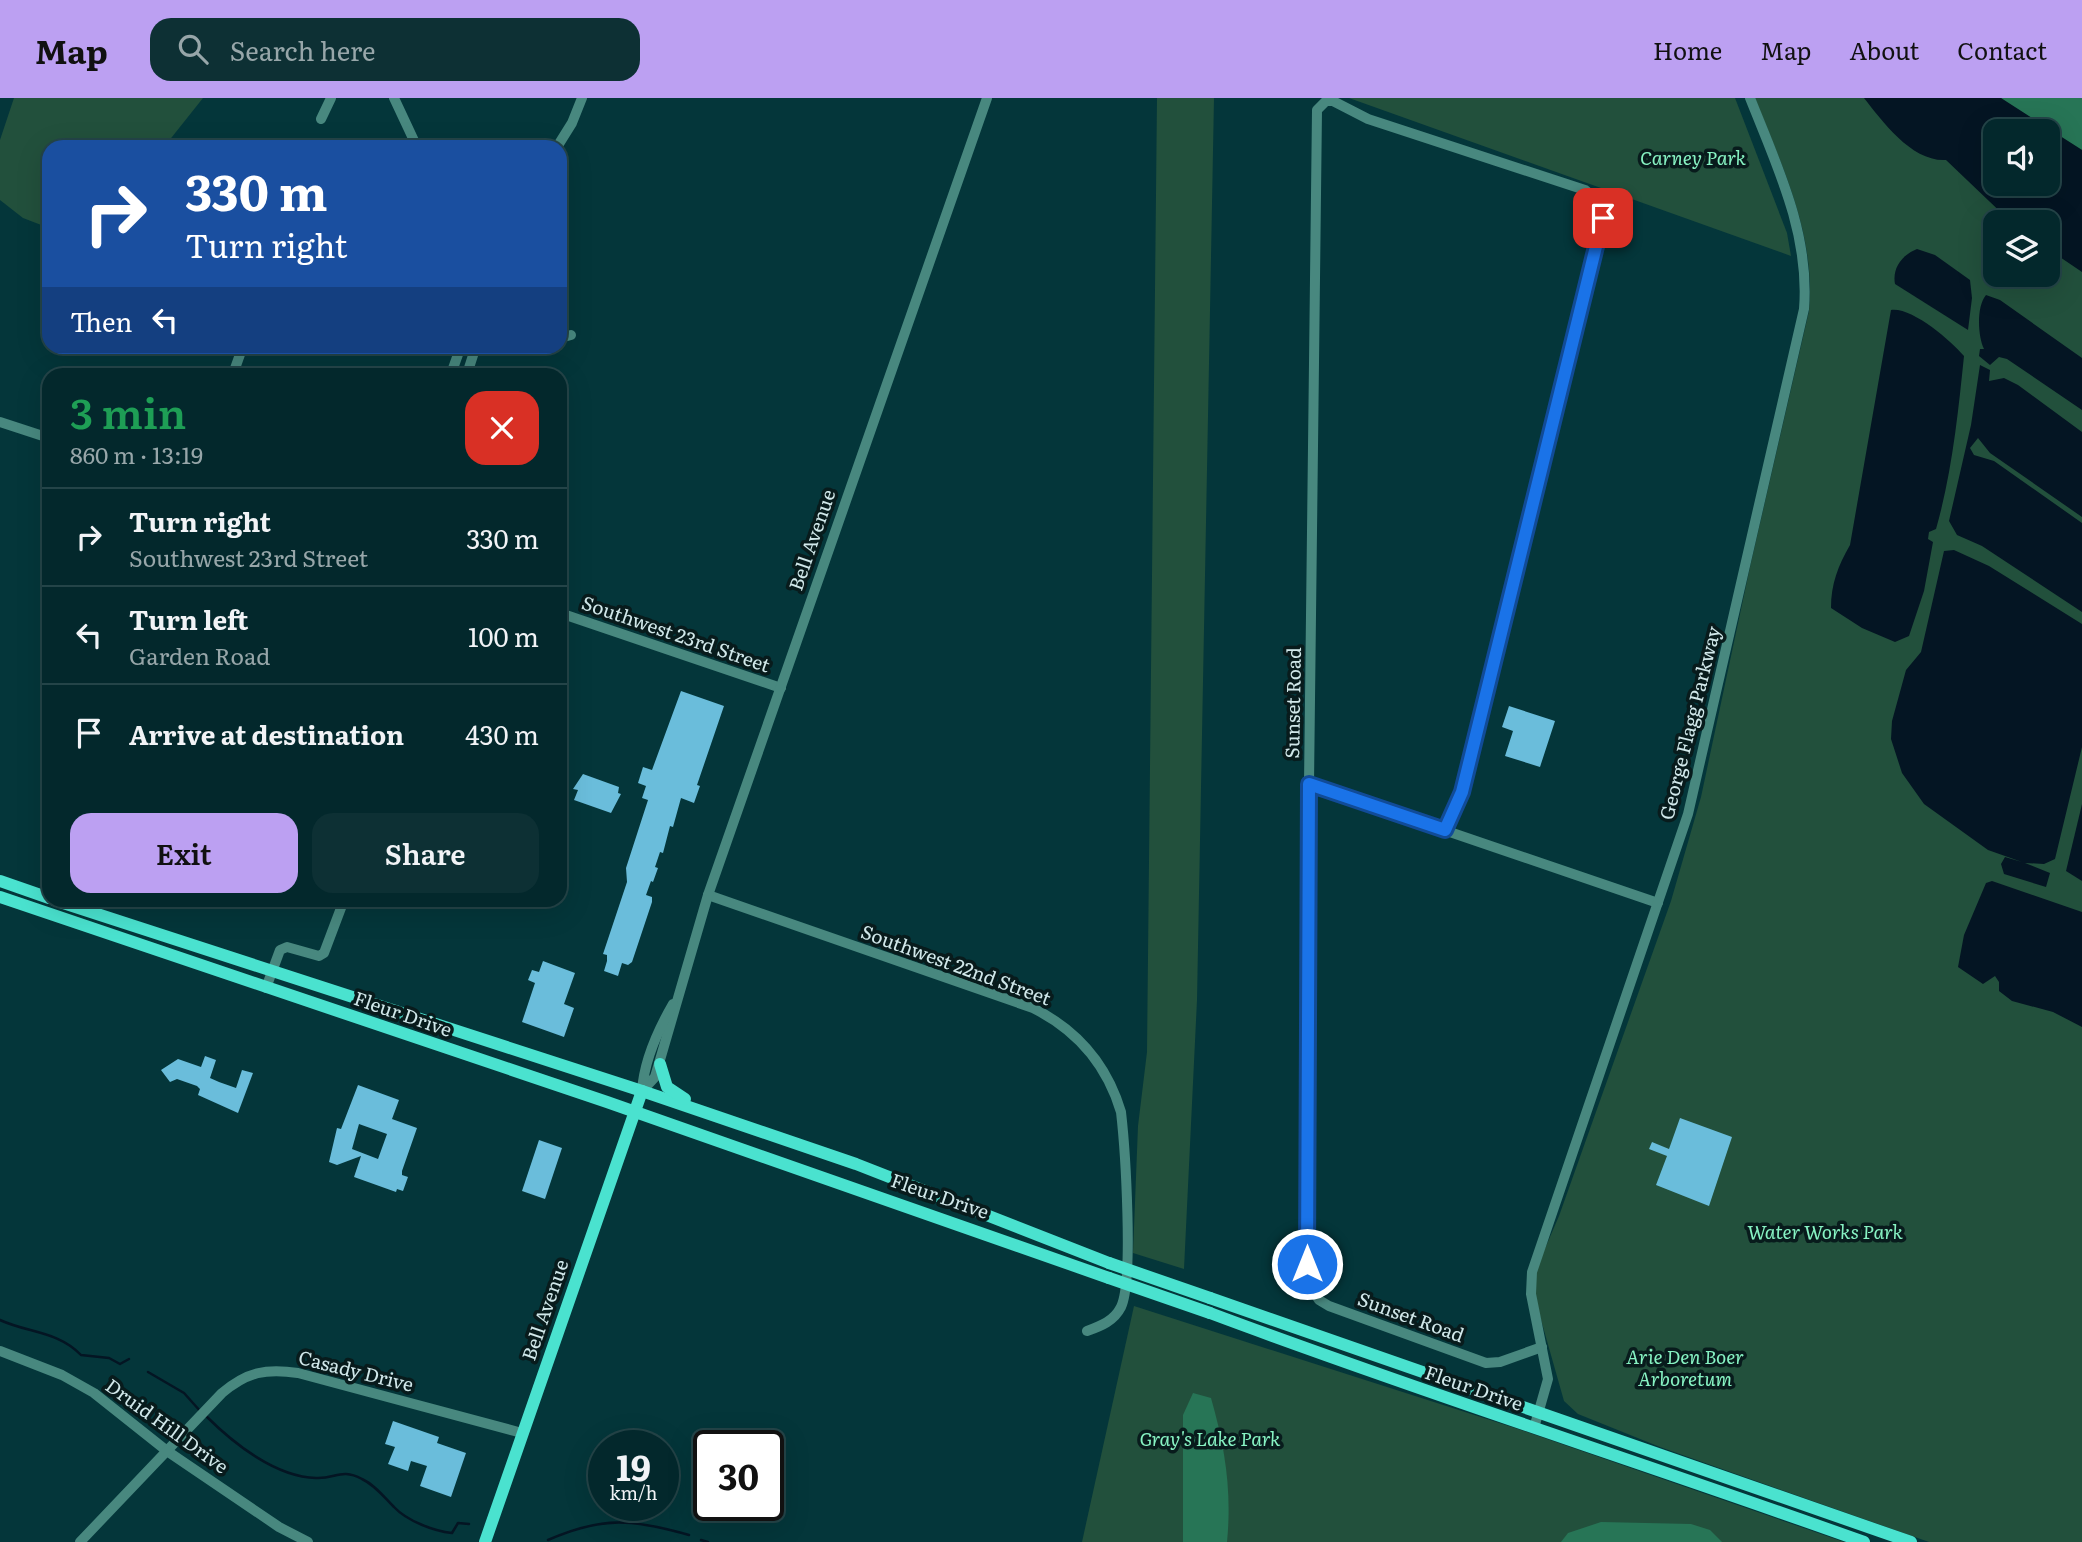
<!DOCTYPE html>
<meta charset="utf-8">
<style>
body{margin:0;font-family:Literata,serif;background:#0d3034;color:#f1f3f6;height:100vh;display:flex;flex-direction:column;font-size:26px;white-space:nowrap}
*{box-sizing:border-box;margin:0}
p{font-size:23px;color:#97a6a9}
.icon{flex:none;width:38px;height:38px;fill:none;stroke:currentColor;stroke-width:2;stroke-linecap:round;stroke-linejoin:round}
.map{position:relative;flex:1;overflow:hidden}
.side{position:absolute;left:42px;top:270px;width:525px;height:539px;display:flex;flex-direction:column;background:#03282c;border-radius:21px;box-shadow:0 7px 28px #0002,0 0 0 2px #244448}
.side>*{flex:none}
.guide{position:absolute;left:42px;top:42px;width:525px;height:214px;border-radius:21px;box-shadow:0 7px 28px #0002,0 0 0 2px #244448;background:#1a4fa0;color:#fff;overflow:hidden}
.tools{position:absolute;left:1983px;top:21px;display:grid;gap:14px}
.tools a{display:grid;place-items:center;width:77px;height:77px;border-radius:14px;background:#03282c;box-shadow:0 7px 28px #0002,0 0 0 2px #244448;font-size:35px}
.speed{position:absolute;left:588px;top:1332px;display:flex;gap:14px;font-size:35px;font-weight:700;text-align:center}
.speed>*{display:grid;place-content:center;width:91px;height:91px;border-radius:50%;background:#03282c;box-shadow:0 7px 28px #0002,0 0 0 2px #244448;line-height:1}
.speed small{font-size:18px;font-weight:400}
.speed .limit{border:4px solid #111;border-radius:10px;background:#fff;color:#111}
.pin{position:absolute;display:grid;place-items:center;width:60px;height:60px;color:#fff;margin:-30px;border-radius:14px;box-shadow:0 4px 10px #0006}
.me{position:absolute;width:77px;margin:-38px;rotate:0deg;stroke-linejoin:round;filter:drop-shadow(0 0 5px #0008)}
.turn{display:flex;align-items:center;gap:24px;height:147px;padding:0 28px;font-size:32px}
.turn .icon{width:91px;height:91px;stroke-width:2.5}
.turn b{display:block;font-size:49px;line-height:60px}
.then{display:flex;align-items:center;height:66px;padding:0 28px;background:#0003;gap:14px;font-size:26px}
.round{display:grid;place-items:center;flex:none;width:74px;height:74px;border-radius:21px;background:#0d3034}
.headline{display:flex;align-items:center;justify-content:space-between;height:119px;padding:0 28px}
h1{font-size:42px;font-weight:600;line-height:52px;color:#1e9e55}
.action{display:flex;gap:14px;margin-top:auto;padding:14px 28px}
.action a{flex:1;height:80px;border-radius:21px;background:#bca0f2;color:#111;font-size:28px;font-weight:600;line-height:80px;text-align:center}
.action a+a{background:#0d3034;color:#f1f3f6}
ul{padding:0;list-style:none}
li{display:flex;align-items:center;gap:21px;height:98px;padding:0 28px;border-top:2px solid #244448}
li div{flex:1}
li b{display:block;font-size:26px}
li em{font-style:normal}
header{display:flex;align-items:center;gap:42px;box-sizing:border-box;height:98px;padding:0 35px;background:#bca0f2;color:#111}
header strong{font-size:33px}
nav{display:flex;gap:38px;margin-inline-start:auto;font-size:24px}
.search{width:490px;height:63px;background:#0d3034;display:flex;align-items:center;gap:18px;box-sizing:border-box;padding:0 24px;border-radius:21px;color:#97a6a9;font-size:26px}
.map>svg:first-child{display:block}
</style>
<header>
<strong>Map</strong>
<div class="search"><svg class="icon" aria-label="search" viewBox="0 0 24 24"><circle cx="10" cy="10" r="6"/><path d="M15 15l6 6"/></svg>Search here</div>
<nav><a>Home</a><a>Map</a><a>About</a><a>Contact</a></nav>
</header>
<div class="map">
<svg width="2082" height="1444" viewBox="0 0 2082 1444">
<rect width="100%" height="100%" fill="#04363a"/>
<g fill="#22503c" fill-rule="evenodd">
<path d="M14,0h189l-39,49h-115v81l-26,-10 -23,-18v-60z"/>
<path d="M1157,0h57l-17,902 -13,269 -51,-16 5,-127 9,-74z"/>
<path d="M1349,0h386l52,135 4,23z"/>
<path d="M1755,0h327v1444h-153l-269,-95 -82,-33 -14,-13 -30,-106 3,-28 22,-51 112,-315 30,-104 49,-230 59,-256c7,-77 -27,-144 -54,-213zM1995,33h53v53h-53zM1995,124h53v53h-53z"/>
<path d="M1134,1208l381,122 329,114h-762z"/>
</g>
<g fill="#277556">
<path d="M2001,0h81v52l-76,-48z"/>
<path d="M1193,1295l18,5c14,49 21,93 16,144h-44v-127z"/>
<path d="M1601,1424l90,2 19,6 12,12h-161l7,-9z"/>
</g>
<g fill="#041523" fill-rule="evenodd">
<path d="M1864,0h137l81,52v122l-34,-23v-27h-37l-65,-62c-34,2 -63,-38 -82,-62zM2048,33v53h-53v-53z"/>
<path d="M1917,151l18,6 35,25 2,18 -4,32 -73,-46c-3,-16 7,-29 22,-35z"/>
<path d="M1986,197l14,5 82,58v52l-75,-51 -8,-2 -9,8 -11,-9 1,-7h4c-6,-12 -8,-42 2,-54z"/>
<path d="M1891,212c21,-3 59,30 73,46 -6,58 -12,117 -28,173l-7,3 -1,7 5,3 -9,49 -15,45 -14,6 -33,-14 -31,-20c0,-24 7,-42 19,-63z"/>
<path d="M1980,267l10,5 -1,11 15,-3 14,7 64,47v85l-92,-64 -12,-15 -8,10 4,7 20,6 88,62v89l-100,-66 -25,-11 -8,-14 22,-96z"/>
<path d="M1954,452l35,16 93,58v123l-27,112 -11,5 -19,-1 25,10 -4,14 -42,-13 -3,-10 4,-7 17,5 -34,-12 -64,-46 -22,-31 -11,-34 1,-18 14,-51 15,-18 23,-101z"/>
<path d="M2082,706v77l-16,-10z"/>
<path d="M1992,783l90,31v115l-29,-15 -41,-11 -13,-10v-9l-4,-6 -12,8 -25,-17 6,-32 22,-52z"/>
</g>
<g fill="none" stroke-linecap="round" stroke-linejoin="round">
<g stroke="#041523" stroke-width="2.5">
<path d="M0,1222c28,13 58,11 81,35l28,3 11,6 9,-5"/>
<path d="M148,1274l36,21 17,19"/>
<path d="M206,1318c28,28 70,61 110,62 20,1 25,-10 46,1 13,6 22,18 32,28 13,14 40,24 58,26l6,-10 11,1"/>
<path d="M548,1442c55,-24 85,-21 141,-5"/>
<path d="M701,1442l7,2"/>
</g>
</g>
<g fill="#6abddb" fill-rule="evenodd">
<path d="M681,593l43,15 -27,79 3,1 -6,17 -13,-5 -8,29 -3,-1 -7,27 -3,-1 -5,15 3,1 -5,14 -2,-1 -5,14 6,2v5l-20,60 -4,3 -6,-2 -4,13 -14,-5 3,-10v-6l-4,-1 24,-72 -1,-14 22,-68 -6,-2 4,-12 -8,-3 5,-16 9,3z"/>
<path d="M1509,608l46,15 -15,46 -35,-11 8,-25 -11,-4z"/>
<path d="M583,676l36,13 -1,6 3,1 -10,19 -37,-13 4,-10 -5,-1z"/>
<path d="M543,863l32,12 -11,31 10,4 -10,29 -42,-15 13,-39 -7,-3 4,-10 7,2z"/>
<path d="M205,958l11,4 -6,18 9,4 17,6 6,-18 11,3 -15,40 -40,-18 2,-6 -3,-3 -20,-7 -7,3 -9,-12 17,-11 23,8z"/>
<path d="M358,987l41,15 -7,19 25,9 -15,43v4l6,2 -5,14 -6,-2 -1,3 -42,-15 7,-21 -24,9 -8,-3 8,-34 4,1zM359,1026l28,10 -9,25 -26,-10z"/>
<path d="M1680,1020l52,19 -23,69 -53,-21 11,-29 -18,-7 3,-7 17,7z"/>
<path d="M539,1042l23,8 -17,51 -23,-8z"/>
<path d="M393,1323l46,16 -2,6 29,10 -15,44 -31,-11 7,-20 -16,-5 -3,10 -20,-7 7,-17 -10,-3z"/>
</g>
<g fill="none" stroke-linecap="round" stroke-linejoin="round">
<g stroke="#48887f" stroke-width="10">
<path d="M394,0l23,49"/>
<path d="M321,21l10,-21"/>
<path d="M557,49l15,-24 10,-25"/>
<path d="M560,240l11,-3"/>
<path d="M499,248l27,3 8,-3"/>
<path d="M233,276l10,-28"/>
<path d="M451,276l10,-28"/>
<path d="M467,276l9,-28"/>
<path d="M0,324l49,16"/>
<path d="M560,515l221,75"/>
<path d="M1309,686l349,119"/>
<path d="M1445,732l17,-38 141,-574 -2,-15 -16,-13 -217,-71 -35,-18h-7l-9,9 -8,674v501l10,15 10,6 157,57 14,-1 42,-15"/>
<path d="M708,797l325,113c44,22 74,57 88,104 4,35 13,168 0,195 -7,14 -20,19 -34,24"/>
<path d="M266,890l14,-38 7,-3 32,9 5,-3 20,-53"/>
<path d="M642,993l13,-14 53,-182 279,-797"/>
<path d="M642,993c2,-31 16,-61 31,-87"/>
<path d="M0,1253l62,24 32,18 73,58 112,76 29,15"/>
<path d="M1534,1330l14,-49 -17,-85 1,-22 156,-458 116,-505c6,-75 -27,-143 -54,-211"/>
<path d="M80,1444l142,-149c25,-21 44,-25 76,-20l224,60"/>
</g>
<g stroke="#4ae2cf" stroke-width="12">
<path d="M0,783l49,17"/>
<path d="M0,799l607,205 502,176"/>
<path d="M54,802l588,191 214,73 253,99"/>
<path d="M660,966l7,23 18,12"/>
<path d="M1210,1200l701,244"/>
<path d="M1210,1215c216,81 437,151 654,229"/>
<path d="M485,1444l157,-451"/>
</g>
<g stroke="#4ae2cf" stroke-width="12">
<path d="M1109,1165l101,35"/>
<path d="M1109,1180l101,35"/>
</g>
</g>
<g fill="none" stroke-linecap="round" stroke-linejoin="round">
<g stroke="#114b97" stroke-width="18">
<path id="route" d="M1307,1166l2,-480 136,46 17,-38 141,-574"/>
</g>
<use href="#route" stroke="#1a73e8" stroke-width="12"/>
</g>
<g text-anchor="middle" stroke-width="7" stroke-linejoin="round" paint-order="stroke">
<g font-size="19" font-style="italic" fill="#87f3c3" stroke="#081b1c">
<text x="1693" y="67">Carney Park</text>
<text x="1825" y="1141">Water Works Park</text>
<text x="1685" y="1266">Arie Den Boer<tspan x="1685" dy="22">Arboretum</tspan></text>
<text x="1210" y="1348">Gray's Lake Park</text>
</g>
<g font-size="19" fill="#d1e8ea" stroke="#081b1c">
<text transform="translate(812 442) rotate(-71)" y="7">Bell Avenue</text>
<text transform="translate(676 536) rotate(19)" y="7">Southwest 23rd Street</text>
<text transform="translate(1293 605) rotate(-89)" y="7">Sunset Road</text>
<text transform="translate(1690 625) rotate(-76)" y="7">George Flagg Parkway</text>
<text transform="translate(956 867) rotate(20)" y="7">Southwest 22nd Street</text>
<text transform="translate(403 916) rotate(19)" y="7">Fleur Drive</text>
<text transform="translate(940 1098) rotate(19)" y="7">Fleur Drive</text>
<text transform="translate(545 1212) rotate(-71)" y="7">Bell Avenue</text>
<text transform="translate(1411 1219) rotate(20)" y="7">Sunset Road</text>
<text transform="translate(356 1273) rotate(14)" y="7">Casady Drive</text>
<text transform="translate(1474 1290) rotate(19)" y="7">Fleur Drive</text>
<text transform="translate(167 1328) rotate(36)" y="7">Druid Hill Drive</text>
</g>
</g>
</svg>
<div class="tools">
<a><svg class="icon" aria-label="sound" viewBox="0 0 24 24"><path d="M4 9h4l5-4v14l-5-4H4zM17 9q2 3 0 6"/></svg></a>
<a><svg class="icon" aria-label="layers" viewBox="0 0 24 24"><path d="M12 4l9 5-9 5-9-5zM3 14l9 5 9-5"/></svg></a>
</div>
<div class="speed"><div>19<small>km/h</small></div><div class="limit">30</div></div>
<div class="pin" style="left:1603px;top:120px;background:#d93025"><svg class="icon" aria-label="arrive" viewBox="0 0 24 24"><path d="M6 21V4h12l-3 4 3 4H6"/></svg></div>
<svg class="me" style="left:1307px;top:1166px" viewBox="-20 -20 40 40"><circle r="17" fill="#1a73e8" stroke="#fff" stroke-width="3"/><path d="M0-11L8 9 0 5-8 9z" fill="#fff"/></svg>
<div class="guide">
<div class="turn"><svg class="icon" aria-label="right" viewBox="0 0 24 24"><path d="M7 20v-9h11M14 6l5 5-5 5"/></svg><div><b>330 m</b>Turn right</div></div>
<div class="then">Then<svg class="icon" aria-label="left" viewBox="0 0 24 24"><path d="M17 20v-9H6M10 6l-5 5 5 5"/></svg></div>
</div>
<section class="side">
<div class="headline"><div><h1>3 min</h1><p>860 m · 13:19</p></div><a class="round" style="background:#d93025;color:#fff"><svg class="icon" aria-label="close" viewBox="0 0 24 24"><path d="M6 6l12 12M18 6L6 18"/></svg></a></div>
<ul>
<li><svg class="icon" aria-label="right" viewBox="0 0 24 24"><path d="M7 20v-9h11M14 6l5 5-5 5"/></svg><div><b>Turn right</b><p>Southwest 23rd Street</p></div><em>330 m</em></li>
<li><svg class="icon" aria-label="left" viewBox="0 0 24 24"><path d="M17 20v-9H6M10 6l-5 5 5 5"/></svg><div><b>Turn left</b><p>Garden Road</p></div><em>100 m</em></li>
<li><svg class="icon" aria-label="arrive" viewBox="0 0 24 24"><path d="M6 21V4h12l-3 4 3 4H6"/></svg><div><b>Arrive at destination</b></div><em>430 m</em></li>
</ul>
<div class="action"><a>Exit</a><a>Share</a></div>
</section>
</div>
